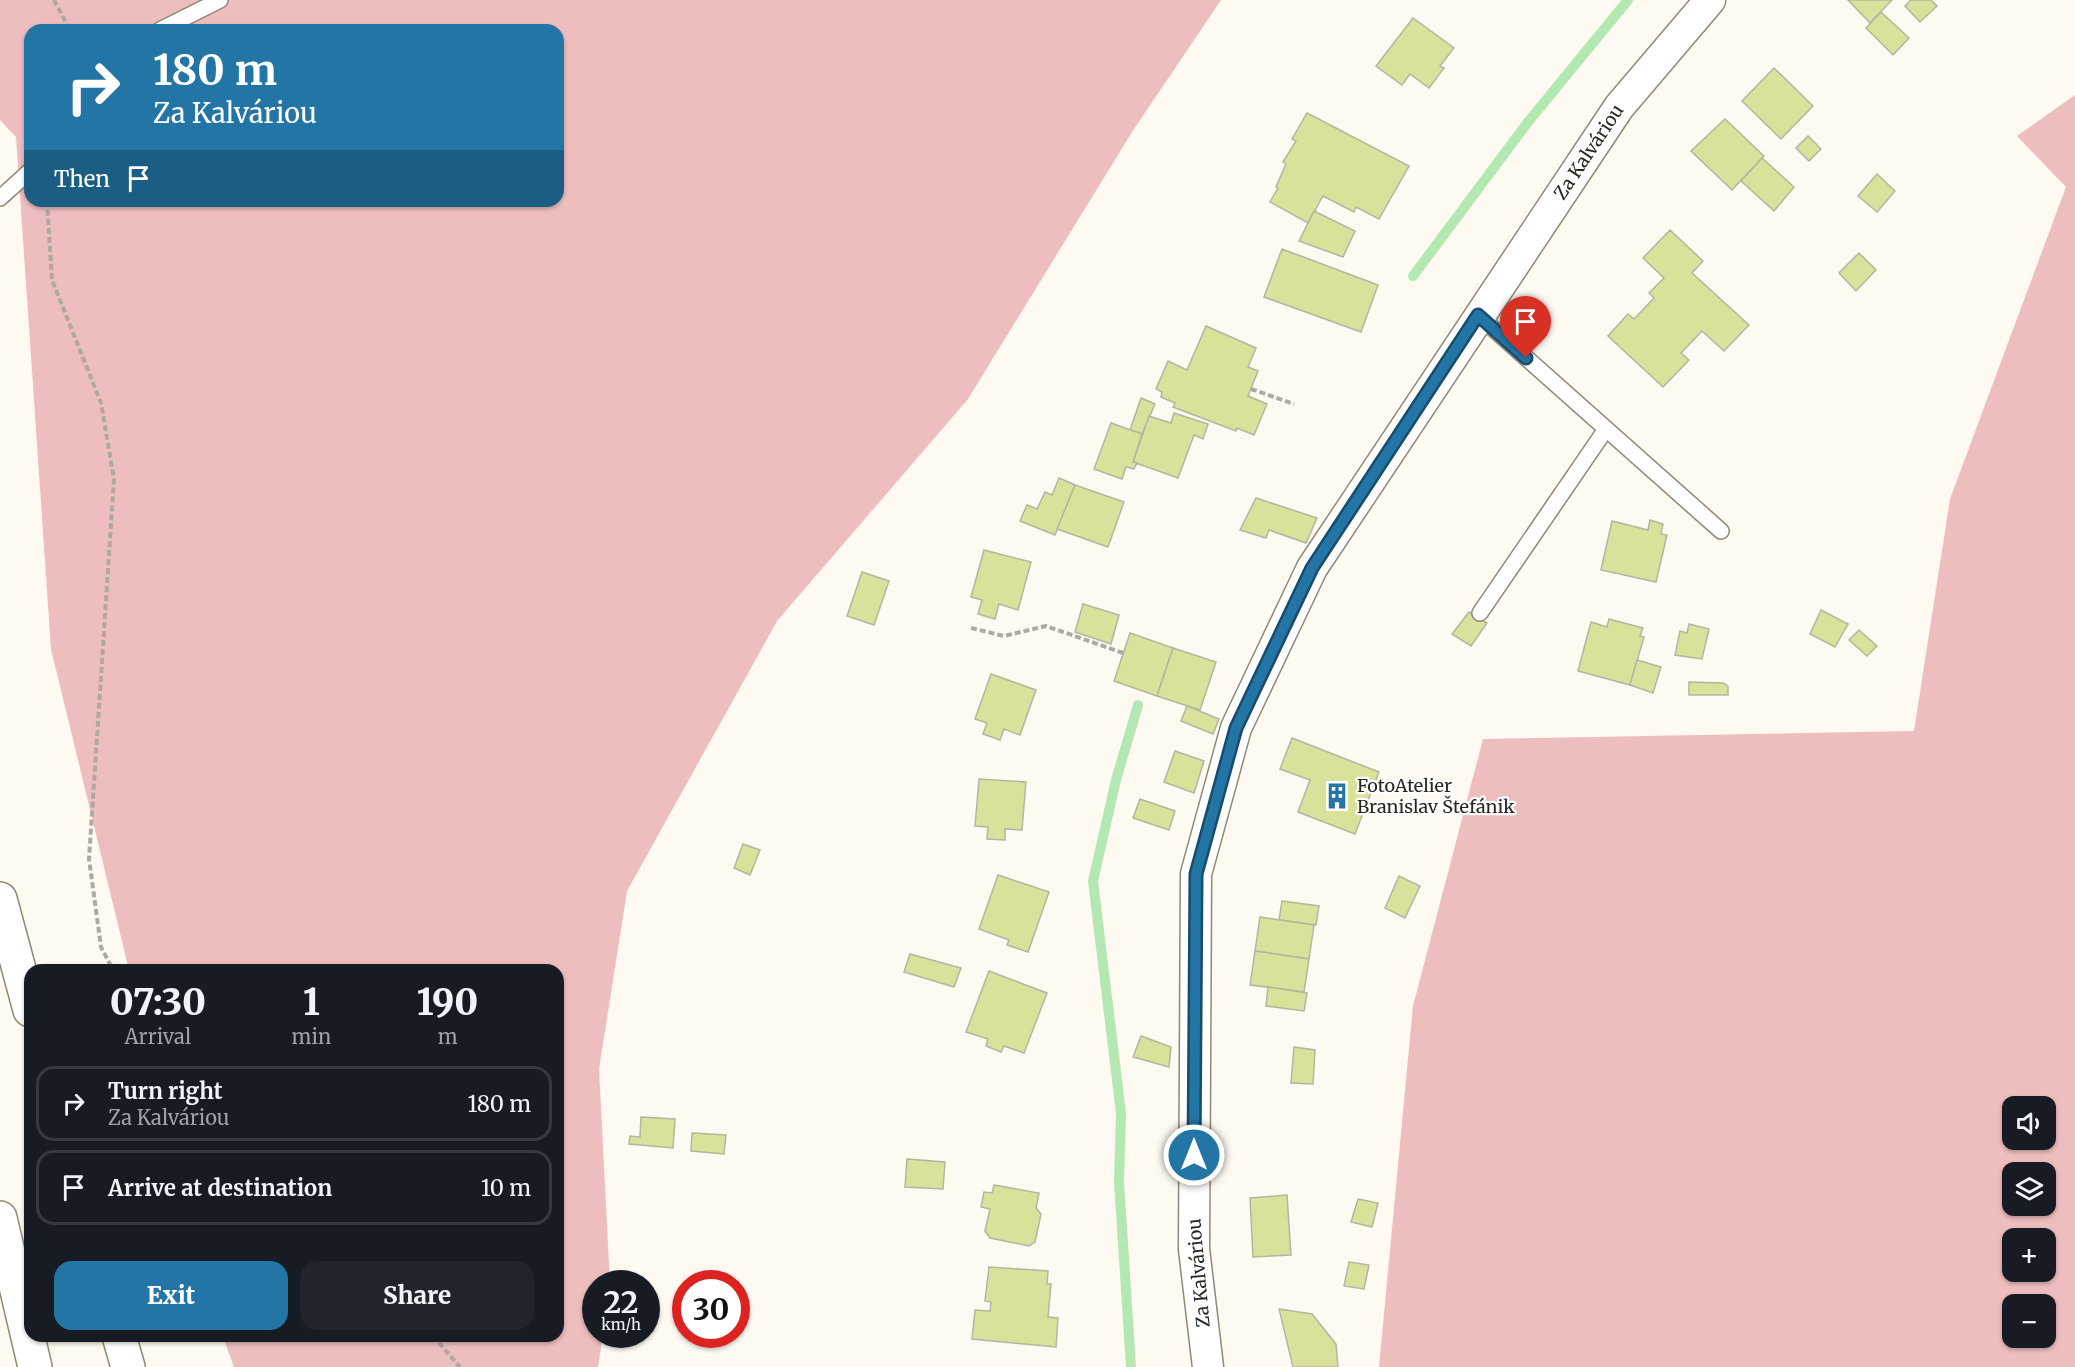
<!DOCTYPE html>
<meta charset="utf-8">
<style>
body{margin:0;font-family:Merriweather,serif;background:#20242c;color:#f1f3f6;height:100vh;display:flex;flex-direction:column;font-size:22px;white-space:nowrap}
*{box-sizing:border-box;margin:0}
p{font-size:20px;color:#9ea1a6}
.icon{flex:none;width:33px;height:33px;fill:none;stroke:currentColor;stroke-width:2;stroke-linecap:round;stroke-linejoin:round}
.map{position:relative;flex:1;overflow:hidden}
.sheet{position:absolute;left:24px;top:964px;width:540px;height:378px;display:flex;flex-direction:column;background:#171b24;border-radius:18px;box-shadow:0 2px 4px #0004}
.sheet>*{flex:none}
.top-card{position:absolute;left:24px;top:24px;width:540px;height:183px;border-radius:18px;box-shadow:0 2px 4px #0004;background:#2375a6;color:#fff;overflow:hidden}
.controls{position:absolute;left:2002px;top:1096px;display:grid;gap:12px}
.controls a{display:grid;place-items:center;width:54px;height:54px;border-radius:12px;background:#171b24;box-shadow:0 2px 4px #0004;font-size:30px}
.speed{position:absolute;left:582px;top:1270px;display:flex;gap:12px;font-size:30px;font-weight:700;text-align:center}
.speed>*{display:grid;place-content:center;width:78px;height:78px;border-radius:50%;background:#171b24;box-shadow:0 2px 4px #0004;line-height:1}
.speed small{font-size:15px;font-weight:400}
.speed .limit{border:9px solid #d22;background:#fff;color:#111}
.pin{position:absolute;display:grid;place-items:center;width:51px;height:51px;color:#fff;margin:-62px -26px;border-radius:50% 50% 50% 0;rotate:-45deg;box-shadow:0 0 6px #0007}
.pin .icon{rotate:45deg}
.me{position:absolute;width:66px;margin:-33px;rotate:0deg;stroke-linejoin:round;filter:drop-shadow(0 0 4px #0008)}
.turn{display:flex;align-items:center;gap:21px;height:126px;padding:0 30px;font-size:27px}
.turn .icon{width:78px;height:78px;stroke-width:2.5}
.turn b{display:block;font-size:42px;line-height:51px}
.then{display:flex;align-items:center;height:57px;padding:0 30px;background:#0003;gap:12px;font-size:22px}
.eta{display:flex;justify-content:space-evenly;align-items:center;height:102px;text-align:center}
.eta b{font-size:36px;font-weight:800;line-height:42px}
.primary-button{display:flex;gap:12px;margin-top:auto;padding:12px 30px}
.primary-button a{flex:1;height:69px;border-radius:18px;background:#2375a6;color:#fff;font-size:24px;font-weight:800;line-height:69px;text-align:center}
.primary-button a+a{background:#20242c;color:#f1f3f6}
ul{padding:0;list-style:none}
li{display:flex;align-items:center;gap:18px;height:75px;margin:0 12px 9px;padding:0 18px;border:3px solid #363941;border-radius:18px}
li div{flex:1}
li b{display:block;font-size:22px}
li em{font-style:normal}
.map>svg:first-child{display:block}
</style>
<div class="map">
<svg width="2075" height="1367" viewBox="0 0 2075 1367">
<rect width="100%" height="100%" fill="#fef9f1"/>
<g fill="#eebdbe" fill-rule="evenodd">
<path d="M0,0h1221l-89,132 -164,267 -191,222 -150,270 -28,178 11,215h-14v51h7l-5,32h-364l-11,-30 335,-1v-366h-429l-78,-321 -35,-512 -16,-17zM30,30h528v171h-528z"/>
<path d="M2075,95v1272h-696l34,-361 70,-267 431,-8 36,-232 116,-312 -49,-51zM2013,1107h33v33h-33zM2013,1173h33v33h-33zM2013,1239h33v33h-33zM2013,1305h33v33h-33z"/>
</g>
<g fill="none" stroke-linecap="round" stroke-linejoin="round">
<g stroke="#b3e8b3" stroke-width="10">
<path d="M1413,276l115,-154 100,-122"/>
<path d="M1131,1367l-12,-185 2,-69 -28,-232 23,-101 22,-75"/>
</g>
</g>
<g fill="#dae19a" stroke="#b3b6a1" stroke-width="1.5">
<path d="M1848,0h44l-22,23z"/>
<path d="M1911,0h20l6,6 -17,16 -15,-16z"/>
<path d="M1881,12l28,26 -16,17 -27,-27z"/>
<path d="M1413,18l41,30 -14,18 4,2 -15,20 -19,-14 -8,11 -26,-19z"/>
<path d="M1774,68l39,38 -32,33 -39,-38z"/>
<path d="M1307,113l102,53 -30,53 -23,-12 -2,5 -31,-16 -15,27 -38,-21 8,-14 -2,-1 10,-23 -3,-2 13,-21 -4,-2z"/>
<path d="M1725,119l39,37 -32,34 -41,-39z"/>
<path d="M1808,136l13,13 -12,12 -13,-13z"/>
<path d="M1762,158l32,29 -20,24 -33,-30z"/>
<path d="M1877,174l18,17 -18,21 -19,-16z"/>
<path d="M1314,211l41,20 -12,26 -44,-16z"/>
<path d="M1670,230l33,31 -11,12 57,52 -25,26 -22,-20 -21,22 8,7 -26,27 -55,-51 20,-22 6,5 20,-21 -5,-5 15,-15 -21,-20z"/>
<path d="M1282,249l96,36 -17,47 -97,-35z"/>
<path d="M1859,253l17,17 -20,21 -17,-18z"/>
<path d="M1206,326l50,22 -8,19 10,4 -10,25 19,8 -13,31 -17,-7 -1,3 -63,-24 2,-4 -14,-6 1,-5 -6,-3 12,-28 19,9z"/>
<path d="M1141,398l14,6 -13,30 -12,-4z"/>
<path d="M1174,413l34,11 -5,15 -9,-4 -16,43 -45,-16 16,-46 22,7z"/>
<path d="M1111,423l31,11 -9,28 4,1 -3,6 -8,-2 -4,12 -28,-10z"/>
<path d="M1059,478l16,7 -20,50 -35,-14 7,-16 10,4 8,-17 7,3z"/>
<path d="M1075,485l49,17 -16,45 -51,-18z"/>
<path d="M1256,498l61,20 -11,25 -37,-13 -3,8 -26,-8z"/>
<path d="M1650,520l13,4 -2,10 6,1 -11,47 -55,-12 11,-49 36,9z"/>
<path d="M984,550l47,12 -13,48 -19,-6 -4,15 -17,-5 4,-14 -11,-3z"/>
<path d="M862,572l27,9 -15,44 -27,-9z"/>
<path d="M1083,604l36,11 -8,29 -36,-12z"/>
<path d="M1821,610l27,14 -13,23 -25,-13z"/>
<path d="M1469,612l18,11 -16,23 -19,-12z"/>
<path d="M1609,619l34,9 -3,8 4,1 -14,48 -52,-14 13,-49 16,5z"/>
<path d="M1689,624l20,5 -7,30 -27,-4 5,-24 7,2z"/>
<path d="M1859,630l18,16 -10,10 -18,-16z"/>
<path d="M1130,633l43,15 -16,48 -43,-15z"/>
<path d="M1173,648l43,14 -16,48 -43,-14z"/>
<path d="M1637,660l24,7 -8,26 -23,-8z"/>
<path d="M991,674l45,16 -16,45 -16,-6 -4,11 -17,-6 4,-11 -12,-4z"/>
<path d="M1689,682l34,1 5,3v9h-39z"/>
<path d="M1187,706l32,13 -6,15 -32,-13z"/>
<path d="M1292,738l87,34 -24,62 -57,-22 12,-32 -30,-11z"/>
<path d="M1175,751l29,10 -10,32 -30,-11z"/>
<path d="M979,779l47,3 -4,48 -17,-1v11l-18,-1 1,-12 -13,-1z"/>
<path d="M1140,799l35,12 -6,19 -36,-12z"/>
<path d="M743,844l17,6 -10,25 -16,-7z"/>
<path d="M998,875l51,17 -21,60 -21,-7 2,-5 -30,-11z"/>
<path d="M1399,876l21,10 -15,32 -20,-10z"/>
<path d="M1282,901l37,5 -3,19 -37,-5z"/>
<path d="M1260,917l54,8 -5,34 -54,-8z"/>
<path d="M1255,951l54,8 -5,33 -54,-7z"/>
<path d="M910,954l51,14 -7,19 -50,-15z"/>
<path d="M989,971l58,22 -23,60 -20,-7 -3,6 -15,-6 2,-7 -22,-7z"/>
<path d="M1268,987l39,6 -3,18 -38,-5z"/>
<path d="M1141,1036l30,11 -2,20 -36,-10z"/>
<path d="M1294,1047l21,3 -2,34 -22,-1z"/>
<path d="M641,1117l34,2 -2,29 -44,-4 1,-8 10,1z"/>
<path d="M692,1133l34,2 -2,19 -33,-3z"/>
<path d="M907,1159l38,3 -2,27 -38,-2z"/>
<path d="M994,1185l45,8 -3,15 5,6 -6,28 -6,4 -39,-8 -5,-7 5,-22 -9,-2 3,-15 8,1z"/>
<path d="M1287,1195l4,60 -38,2 -3,-59z"/>
<path d="M1358,1199l20,4 -6,24 -21,-5z"/>
<path d="M1349,1262l20,3 -5,24 -20,-3z"/>
<path d="M989,1267l59,4 -1,13h4l-3,33 10,1 -2,29 -84,-8 3,-29 15,1 1,-9 -6,-1z"/>
<path d="M1279,1309l33,5 24,30 2,23h-45z"/>
</g>
<g fill="none" stroke-linecap="round" stroke-linejoin="round">
<g stroke="#928775" stroke-width="18">
<g id="service">
<path d="M160,30l60,-30"/>
<path d="M0,198l30,-27"/>
<path d="M1478,315l243,216"/>
<path d="M1480,613l126,-184"/>
</g>
</g>
<g stroke="#928775" stroke-width="33">
<g id="minor">
<path id="s1" d="M1208,1367l-14,-118 2,-375 40,-146 76,-160 307,-461 91,-107"/>
</g>
</g>
<g stroke="#928775" stroke-width="36">
<g id="motorway">
<path d="M0,899l30,111"/>
<path d="M0,1218l35,149"/>
<path d="M119,1336l9,31"/>
</g>
</g>
<g stroke="#aea9a2" stroke-width="4" stroke-dasharray="6 3" stroke-linecap="butt">
<path d="M54,0l16,30"/>
<path d="M47,201l5,79 49,123 13,76 -25,380 12,88 12,23"/>
<path d="M1251,389l43,15"/>
<path d="M971,628l33,8 42,-10 77,27"/>
<path d="M433,1336l27,31"/>
</g>
<use href="#service" stroke="#fff" stroke-width="15"/>
<use href="#minor" stroke="#fff" stroke-width="30"/>
<use href="#motorway" stroke="#fff" stroke-width="33"/>
</g>
<g fill="none" stroke-linecap="round" stroke-linejoin="round">
<g stroke="#174c6c" stroke-width="15">
<path id="route" d="M1194,1155l2,-281 40,-146 76,-160 166,-253 48,43"/>
</g>
<use href="#route" stroke="#2375a6" stroke-width="10"/>
</g>
<defs>
<g id="building-bare" transform="scale(2.07)"><path d="M-4-6H4V6H1V3H-1V6H-4ZM-2.5-4.3h1.7v1.8h-1.7ZM.8-4.3h1.7v1.8H.8ZM-2.5-1h1.7V.8h-1.7ZM.8-1h1.7V.8H.8Z" fill="#2375a6" stroke="#fff" stroke-width="2.5" paint-order="stroke"/></g>
</defs>
<g fill-rule="evenodd">
<use href="#building-bare" x="1337" y="796"/>
</g>
<g text-anchor="middle" stroke-width="4.5" stroke-linejoin="round" paint-order="stroke">
<g font-size="18" fill="#2a261f" stroke="#fff">
<text dy="6" stroke="none"><textPath href="#s1" startOffset="1322">Za Kalváriou</textPath></text>
<text transform="translate(1199 1273) rotate(-95)" y="6">Za Kalváriou</text>
</g>
<g font-size="18" fill="#2a261f" stroke="#fff" text-anchor="start">
<text x="1357" y="792">FotoAtelier<tspan x="1357" dy="21">Branislav Štefánik</tspan></text>
</g>
</g>
</svg>
<div class="controls">
<a><svg class="icon" aria-label="sound" viewBox="0 0 24 24"><path d="M4 9h4l5-4v14l-5-4H4zM17 9q2 3 0 6"/></svg></a>
<a><svg class="icon" aria-label="layers" viewBox="0 0 24 24"><path d="M12 4l9 5-9 5-9-5zM3 14l9 5 9-5"/></svg></a>
<a>+</a>
<a>−</a>
</div>
<div class="speed"><div>22<small>km/h</small></div><div class="limit">30</div></div>
<div class="pin" style="left:1526px;top:358px;background:#d93025"><svg class="icon" aria-label="arrive" viewBox="0 0 24 24"><path d="M6 21V4h12l-3 4 3 4H6"/></svg></div>
<svg class="me" style="left:1194px;top:1155px" viewBox="-20 -20 40 40"><circle r="17" fill="#2375a6" stroke="#fff" stroke-width="3"/><path d="M0-11L8 9 0 5-8 9z" fill="#fff"/></svg>
<div class="top-card">
<div class="turn"><svg class="icon" aria-label="right" viewBox="0 0 24 24"><path d="M7 20v-9h11M14 6l5 5-5 5"/></svg><div><b>180 m</b>Za Kalváriou</div></div>
<div class="then">Then<svg class="icon" aria-label="arrive" viewBox="0 0 24 24"><path d="M6 21V4h12l-3 4 3 4H6"/></svg></div>
</div>
<section class="sheet">
<div class="eta">
<div><b>07:30</b><p>Arrival</p></div>
<div><b>1</b><p>min</p></div>
<div><b>190</b><p>m</p></div>
</div>
<ul>
<li><svg class="icon" aria-label="right" viewBox="0 0 24 24"><path d="M7 20v-9h11M14 6l5 5-5 5"/></svg><div><b>Turn right</b><p>Za Kalváriou</p></div><em>180 m</em></li>
<li><svg class="icon" aria-label="arrive" viewBox="0 0 24 24"><path d="M6 21V4h12l-3 4 3 4H6"/></svg><div><b>Arrive at destination</b></div><em>10 m</em></li>
</ul>
<div class="primary-button"><a>Exit</a><a>Share</a></div>
</section>
</div>
